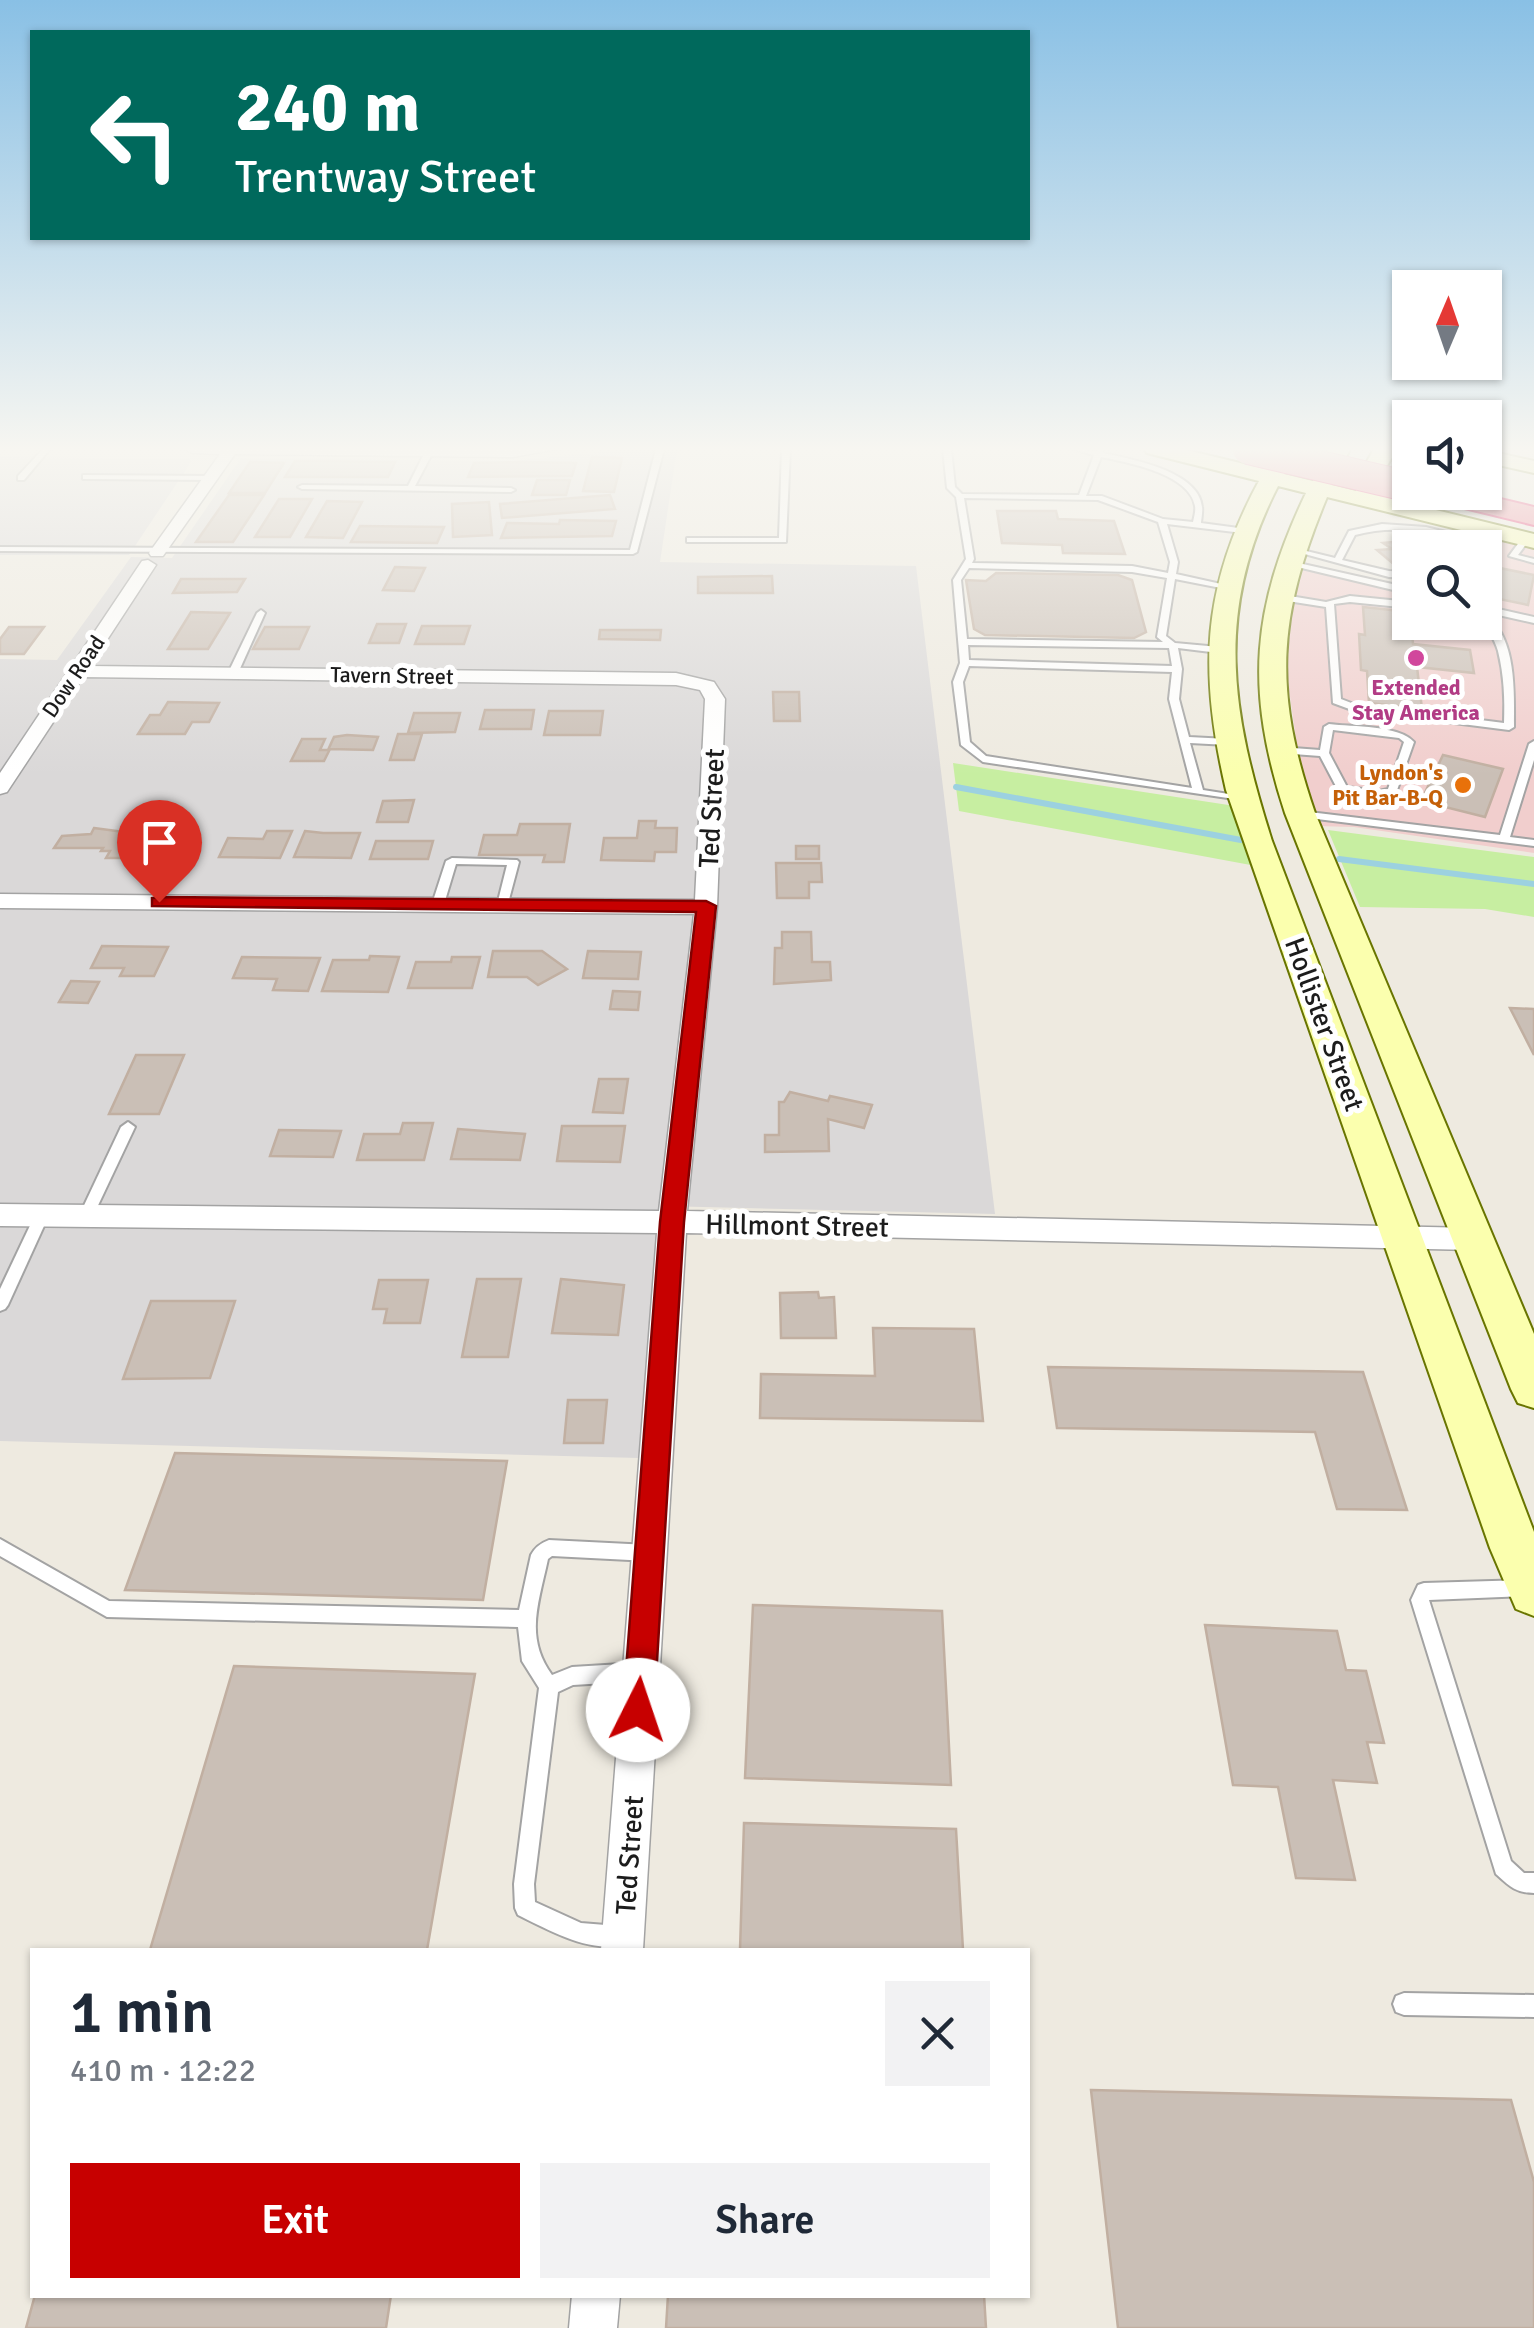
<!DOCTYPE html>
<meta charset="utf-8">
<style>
body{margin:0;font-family:Signika,sans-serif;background:#f2f2f3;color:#1f2937;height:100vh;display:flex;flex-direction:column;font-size:38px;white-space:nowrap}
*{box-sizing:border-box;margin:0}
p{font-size:32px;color:#747a83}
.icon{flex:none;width:55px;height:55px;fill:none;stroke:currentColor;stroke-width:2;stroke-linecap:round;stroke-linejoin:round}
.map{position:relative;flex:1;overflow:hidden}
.details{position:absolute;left:30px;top:1948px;width:1000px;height:350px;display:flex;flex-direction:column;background:#fff;border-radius:0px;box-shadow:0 2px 8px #0004}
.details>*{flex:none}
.banner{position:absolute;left:30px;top:30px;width:1000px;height:210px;border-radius:0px;box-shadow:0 2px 8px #0004;background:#00695c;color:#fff;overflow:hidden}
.needle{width:65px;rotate:2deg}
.tools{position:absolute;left:1392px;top:270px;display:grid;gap:20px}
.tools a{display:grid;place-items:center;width:110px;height:110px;border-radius:0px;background:#fff;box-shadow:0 2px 8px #0004;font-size:50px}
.pin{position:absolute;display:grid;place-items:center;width:85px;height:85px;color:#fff;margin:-102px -42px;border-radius:50% 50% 50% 0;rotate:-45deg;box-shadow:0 0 10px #0007}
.pin .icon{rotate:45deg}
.me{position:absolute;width:110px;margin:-55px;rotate:4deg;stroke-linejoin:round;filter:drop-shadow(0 0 8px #0008)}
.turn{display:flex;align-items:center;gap:35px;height:210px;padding:0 40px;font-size:45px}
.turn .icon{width:130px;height:130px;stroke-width:2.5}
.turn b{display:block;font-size:70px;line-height:85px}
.round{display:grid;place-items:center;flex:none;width:105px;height:105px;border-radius:0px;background:#f2f2f3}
.summary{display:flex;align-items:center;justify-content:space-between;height:170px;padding:0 40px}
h1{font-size:60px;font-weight:600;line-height:75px}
.primary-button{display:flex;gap:20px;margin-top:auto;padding:20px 40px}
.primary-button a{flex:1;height:115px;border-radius:0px;background:#c70000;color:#fff;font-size:40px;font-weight:600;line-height:115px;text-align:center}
.primary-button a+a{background:#f2f2f3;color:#1f2937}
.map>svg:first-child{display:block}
</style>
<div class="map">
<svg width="1534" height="2328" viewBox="0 0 1534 2328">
<rect width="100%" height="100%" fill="#eeeae0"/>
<g fill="#dad8d8">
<path d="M634,449h43l-17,113 256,4 79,648 -332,-8 -24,252 -639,-17v-782l57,1 74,-103 41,1 69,-100 271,3z"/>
<path d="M0,457l189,2 2,3 -62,93h-129z"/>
</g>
<path fill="#f1cecd" d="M1487,534l47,8v311l-180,-26 -38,-1 -12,-30 -18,-128 8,-69 9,-28 -7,-5 2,-5 112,26v35h75v-74l-6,-1z"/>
<g fill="#c7eea1">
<path d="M953,763l282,43 21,60 -297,-55z"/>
<path d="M1328,830l206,27v60l-49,-8 -125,-2z"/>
</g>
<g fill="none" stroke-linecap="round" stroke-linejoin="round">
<g stroke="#9cd1e0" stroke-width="6">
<path d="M956,787l285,53"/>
<path d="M1339,859l195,25"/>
</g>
</g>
<g fill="#cabfb6" stroke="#c1afa1" stroke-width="2.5">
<path d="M592,457l30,1 -8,34 -31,-1z"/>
<path d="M295,461l100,1 -7,15h-103z"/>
<path d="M250,462l34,1 -19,30h-36z"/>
<path d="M523,462l53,1 -4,13 -104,1 6,-14z"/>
<path d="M537,480h33l-4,15h-34z"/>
<path d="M229,495h35l-31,47h-37z"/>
<path d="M610,495l5,14 -113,9 -2,-14z"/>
<path d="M279,499h33l-22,38h-35z"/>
<path d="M327,501l35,1 -19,36 -37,-1z"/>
<path d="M489,502l3,33 -39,2 -1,-33z"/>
<path d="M997,511h59l2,8 56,2 11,33 -62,-1 -1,-8 -60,-2z"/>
<path d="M560,520l56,1 -4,15 -111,2 6,-15 52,1z"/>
<path d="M360,526l84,1 -7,16 -86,-1z"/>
<path d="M1415,540l8,6 19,2h-32v17l-14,1 -19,-16 15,-1 -9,-6z"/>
<path d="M1485,565l49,10 -6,30 -43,-9z"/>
<path d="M395,567l30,1 -11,23 -31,-1z"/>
<path d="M996,573l122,2 14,5 14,52 -12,6 -149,-3 -11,-6 -8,-49 20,1z"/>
<path d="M772,576l1,17h-75v-16z"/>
<path d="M181,579h64l-8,13 -64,1z"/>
<path d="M1363,607l47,5 3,32 57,6 4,23 -57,-6 5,42 -53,-6 -2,-32 -6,-1 -2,-36 6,1z"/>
<path d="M191,612l39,1 -22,36h-40z"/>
<path d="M377,624h29l-7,19h-30z"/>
<path d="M422,626h48l-6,18h-49z"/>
<path d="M9,627h35l-20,27h-24v-15z"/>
<path d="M265,627h44l-10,22h-46z"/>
<path d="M600,630h61l-1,10 -61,-1z"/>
<path d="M773,692h26l1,29h-26z"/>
<path d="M168,702l51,1 -10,19h-17l-7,12h-47l12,-19h10z"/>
<path d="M485,710h49l-3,19h-51z"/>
<path d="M549,711h54l-3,24h-56z"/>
<path d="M414,713h46l-5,19 -47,1z"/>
<path d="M398,734h24l-8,26h-24z"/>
<path d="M347,735l31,2 -5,13 -43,-1 -6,12h-33l11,-22h23l-5,11h8l6,-13z"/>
<path d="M1443,755l60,14 -18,48 -64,-16z"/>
<path d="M414,800l-6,22h-31l6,-21z"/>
<path d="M639,821h17l-1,7h22l-1,24h-21l-1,9 -53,-1 3,-22h33z"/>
<path d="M520,824h50l-6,38h-21l2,-7h-66l5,-20h33z"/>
<path d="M94,828l45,6 -14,24h-19l4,-7h-9l2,-3h-49l8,-12 29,-2z"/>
<path d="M267,831h25l-12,27 -61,-1 9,-19 35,1z"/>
<path d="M305,831l18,2h37l-9,25 -57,-1z"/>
<path d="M376,841h57l-5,18h-58z"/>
<rect x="796" y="846" width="23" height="13"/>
<path d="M776,863h45l1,19h-13v16h-32z"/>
<path d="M782,932h29l1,30h18l1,18 -57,4 1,-36h7z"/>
<path d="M102,946l66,1 -14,29h-34l4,-8h-33z"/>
<path d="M493,951h49l25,18 -29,16 -11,-8h-39z"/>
<path d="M588,951l53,1 -3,27 -55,-1z"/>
<path d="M370,956l29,1 -11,35 -66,-1 11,-31h36z"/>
<path d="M242,957l78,1 -12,33 -35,-1 4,-11 -44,-1z"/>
<path d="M452,957h28l-8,31h-64l8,-26h35z"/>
<path d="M71,981l28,1 -11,21 -29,-1z"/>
<path d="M613,991l27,1 -2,18 -28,-1z"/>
<path d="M1510,1008l24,1v46z"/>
<path d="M136,1055h48l-25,59h-50z"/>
<path d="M599,1079h29l-5,34 -30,-1z"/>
<path d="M790,1092l38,9 2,-5 42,9 -8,23 -36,-9 1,32 -64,1v-17h14v-33h5z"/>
<path d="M403,1123h30l-9,37h-67l7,-26h36z"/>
<path d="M562,1126h63l-5,36 -63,-1z"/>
<path d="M458,1129l67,5 -5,26 -69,-1z"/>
<path d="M279,1130l62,1 -8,26 -63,-1z"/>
<path d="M477,1279h44l-13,78h-46z"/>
<path d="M561,1279l63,6 -6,50 -66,-2z"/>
<path d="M379,1280h49l-8,43h-36l3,-14h-14z"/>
<path d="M818,1292l1,6 15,-1 2,41h-55l-1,-45z"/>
<path d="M151,1301h84l-25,77 -87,1z"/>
<path d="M873,1328l101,1 9,92 -223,-3 1,-44 114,2z"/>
<path d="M1048,1367l315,5 44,138 -70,-1 -22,-77 -258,-4z"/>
<path d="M568,1400h39l-4,43h-39z"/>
<path d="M175,1453l332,8 -24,139 -358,-10z"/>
<path d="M753,1605l189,6 9,174 -206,-7z"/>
<path d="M1205,1625l132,6 9,39 20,1 18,72 -17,-1 10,41 -44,-3 22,100 -59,-2 -18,-91 -45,-2z"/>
<path d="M234,1666l241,8 -48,276h-277z"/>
<path d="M744,1823l212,6 7,121h-223z"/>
<path d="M1091,2090l420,10 23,82v146h-416z"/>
<path d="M35,2295h356l-5,33h-360z"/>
<path d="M668,2295h316l2,33h-320z"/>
</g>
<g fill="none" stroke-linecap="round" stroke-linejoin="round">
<g stroke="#a3a3a3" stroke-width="4">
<g id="lane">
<path d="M43,449h7l-26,31h-6v-4z"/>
<path d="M656,449h8l-27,103 -4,2 -633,-3v-4l630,3z"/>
<path d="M782,449h8l-4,93h-99v-4h92z"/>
<path d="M943,449h8l4,38 7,7 117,1 15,-40 -21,-6 23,2 7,-2v4c28,6 96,18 99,54 1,2 -1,15 -1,16l45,6 1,2 -4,2 -76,-9 11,38 -2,12 54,12 -4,3 -51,-10 -9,57 9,7 44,4 5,3 -5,3 -41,-5 4,21 -3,30 10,38 39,2 5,3 -5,3 -38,-2 13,47 45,7v4l-265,-39 -22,-17 -8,-63 7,-19 -7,-83 13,-21 -10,-62 -9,-9zM1101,457c26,5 89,17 94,49 1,5 -1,11 -2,16l-30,-3 -61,-23h-16zM964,498l134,2 60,22 12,40 -2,11 -36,-7 -160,-3 2,-4zM969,568l163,4 35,6 -10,59 6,5 -196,-3 -6,-59zM968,645l201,3 3,18 -203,-6zM969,666l203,6 -3,27 23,89 -206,-32 -16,-14 -7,-60z"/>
<path d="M429,450l4,2 -18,34 96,2 4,2 -4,2 -209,-3 -4,-2 4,-2 106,1 17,-34z"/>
<path d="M86,475l127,1 4,2 -4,2 -130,-1v-4z"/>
<path d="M1382,524l44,3 48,12 -4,2c-39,-9 -76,-17 -115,-6l-13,25 47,11 21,1v6l-21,-1 -99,-27 4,-2 41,10 14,-27z"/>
<path d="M1523,537l7,2 -12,16 16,4v4l-25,-7z"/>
<path d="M1285,560l125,28v6l-125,-30z"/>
<path d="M1278,594l48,8 24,-6 60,6v6l-60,-6 -16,2 7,95 13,5 150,19c1,-23 0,-48 -6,-72 -3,-12 -14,-25 -13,-36 32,21 29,78 29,112l-5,3 -157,-20 -19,-7 -7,-96 -51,-8 -1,-2z"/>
<path d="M1485,606l49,11v6l-49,-11z"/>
<path d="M261,610l4,3 -27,60 -8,2 -2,-2 29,-60z"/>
<path d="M1329,724c24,3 70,1 85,18l-18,51 -17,4 -40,-5 -19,-36 -40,-3 -5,-3 5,-3 40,3 4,-23zM1333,730l66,8 5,4 -16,47 -9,2 -32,-4 -18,-34z"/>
<path d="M1534,741v19l-24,77 24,3v6l-233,-29 -5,-3 5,-3 199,24 29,-91z"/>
<path d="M452,858l65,2 2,2 -12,45h-8l-2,-2 10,-40 -51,-1 -12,40 -6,3 -4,-1 -2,-2 14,-43z"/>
<path d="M128,1122l7,5 -42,89 -2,4h-10l-2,-4 42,-89z"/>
<path d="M42,1210l5,1 2,4 -41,90 -3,4 -5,2v-22l35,-74 2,-4z"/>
<path d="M0,1539l109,62 410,9 12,-55c4,-8 10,-12 18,-15l100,5 6,2 3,6 -3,6 -6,2 -97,-5 -4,3c-9,43 -24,78 4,116l20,-8 66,-4 6,3 3,6 -3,6 -6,3 -65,4 -15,7 -24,192 1,18 46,21 37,3 7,3 3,7 -3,7c-32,13 -78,-14 -107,-28l-3,-7 -1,-24 25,-196 -17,-27 -4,-34 -411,-10 -107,-61z"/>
<path d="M1526,1580l6,2 2,4 -2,8 -6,2 -97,4 82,261 13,12h10v20c-18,0 -25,-7 -38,-19l-85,-274 7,-15 6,-2z"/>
<path d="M1404,1993l130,2v22l-130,-2 -8,-3 -3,-8 3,-8z"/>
</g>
</g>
<g stroke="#a3a3a3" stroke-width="3">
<g id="street">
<path d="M185,449h372l-44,8 -278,-3 -72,102h-12l-2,-3 71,-99 -28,-1z"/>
<path d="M148,560l8,5 -66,101 586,7 38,9 11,17 -8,208 -30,304 786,17 10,3 4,8 -4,8 -10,3 -787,-17 -43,717h-42l56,-717 -657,-7v-22l659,7 35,-297 -694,-6v-14l695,6 10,-201 -5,-9 -24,-5 -593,-8 -76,115 -7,2v-21l142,-212z"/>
<path d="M572,2295h48l-3,33h-48z"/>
</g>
</g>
<g stroke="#697500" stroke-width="4">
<g id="secondary">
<path d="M1144,449h38l83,20 11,-20h21l-13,25 29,7 16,-32h21l-18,36 24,6 1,-12 17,-30h23l-18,30 -1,10 17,11 139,34v14l-207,-51c-50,120 -54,194 -12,316l219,521v74l-16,-5 -7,-14 -226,-576c-40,-123 -34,-204 21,-320l-28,-7c-64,125 -47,226 -6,355l262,691v84l-18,-7 -26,-61 -264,-758c-27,-117 -25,-202 33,-309l-112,-28z"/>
<path d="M1485,450l49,11v12l-49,-11z"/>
</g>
</g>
<g stroke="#e4155c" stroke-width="4">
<path id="highway" d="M1419,492h52l63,15v18l-111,-27z"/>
</g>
<use href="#lane" fill="#fff" fill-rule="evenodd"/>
<use href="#street" fill="#fff" fill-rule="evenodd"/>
<use href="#secondary" fill="#fbffae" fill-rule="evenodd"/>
<use href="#highway" fill="#ed8094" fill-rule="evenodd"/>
<g stroke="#e4155c" stroke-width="32" stroke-linecap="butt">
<path id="highway-bridge" d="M1248,449l162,38"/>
</g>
<use href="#highway-bridge" stroke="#ed8094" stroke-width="30"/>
</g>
<linearGradient id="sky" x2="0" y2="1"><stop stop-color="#89c0e5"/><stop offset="0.58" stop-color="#f7f6f1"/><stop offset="1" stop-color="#f7f6f1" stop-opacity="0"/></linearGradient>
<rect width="1534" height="775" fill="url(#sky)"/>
<path fill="#c70000" stroke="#810000" stroke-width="2.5" d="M159,897l547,4 10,5 -32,316 -30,488 -5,10 -11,5 -10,-5 -5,-10 37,-488 36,-310 -544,-6v-8z"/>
<circle fill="#d1479c" stroke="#fff" stroke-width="4" cx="1416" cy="658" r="10"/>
<circle fill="#e8710a" stroke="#fff" stroke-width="4" cx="1463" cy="785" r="10"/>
<g text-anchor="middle" stroke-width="10" stroke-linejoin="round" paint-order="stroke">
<g font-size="22" fill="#1c1c1c" stroke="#fff">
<text transform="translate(392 675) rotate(1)" y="8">Tavern Street</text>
<text transform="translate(73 676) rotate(-56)" y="8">Dow Road</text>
</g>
<g font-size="22" font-weight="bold" fill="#b23c85" stroke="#fff">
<text x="1416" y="695">Extended<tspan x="1416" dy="25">Stay America</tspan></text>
</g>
<g font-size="22" font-weight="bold" fill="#c56008" stroke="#fff" text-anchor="end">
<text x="1443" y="780">Lyndon's<tspan x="1443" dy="25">Pit Bar-B-Q</tspan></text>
</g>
<g font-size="28" fill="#1c1c1c" stroke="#fff">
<text transform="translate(711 808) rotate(-87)" y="10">Ted Street</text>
<text transform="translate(1325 1024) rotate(70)" y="10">Hollister Street</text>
<text transform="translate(797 1225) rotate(1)" y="10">Hillmont Street</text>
<text transform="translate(629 1855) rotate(-86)" y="10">Ted Street</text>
</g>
</g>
</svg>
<div class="tools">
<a><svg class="needle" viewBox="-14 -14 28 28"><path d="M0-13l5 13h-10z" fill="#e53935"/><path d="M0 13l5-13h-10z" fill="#747a83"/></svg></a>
<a><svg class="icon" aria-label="sound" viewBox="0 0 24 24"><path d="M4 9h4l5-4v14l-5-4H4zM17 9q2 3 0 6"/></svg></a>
<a><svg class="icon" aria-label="search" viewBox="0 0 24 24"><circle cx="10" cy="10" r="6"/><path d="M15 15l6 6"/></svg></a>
</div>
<div class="pin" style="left:159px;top:902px;background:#d93025"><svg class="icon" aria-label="arrive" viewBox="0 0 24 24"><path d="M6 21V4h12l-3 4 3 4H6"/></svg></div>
<svg class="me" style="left:638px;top:1710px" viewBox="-20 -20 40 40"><circle r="19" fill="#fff"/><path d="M0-13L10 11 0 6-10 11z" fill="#c70000"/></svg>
<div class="banner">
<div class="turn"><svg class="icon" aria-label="left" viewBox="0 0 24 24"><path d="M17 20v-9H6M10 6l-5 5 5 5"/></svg><div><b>240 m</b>Trentway Street</div></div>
</div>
<section class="details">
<div class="summary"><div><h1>1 min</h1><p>410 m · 12:22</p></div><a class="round"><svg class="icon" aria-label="close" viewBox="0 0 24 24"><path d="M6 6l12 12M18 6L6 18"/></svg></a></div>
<div class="primary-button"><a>Exit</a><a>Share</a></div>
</section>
</div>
